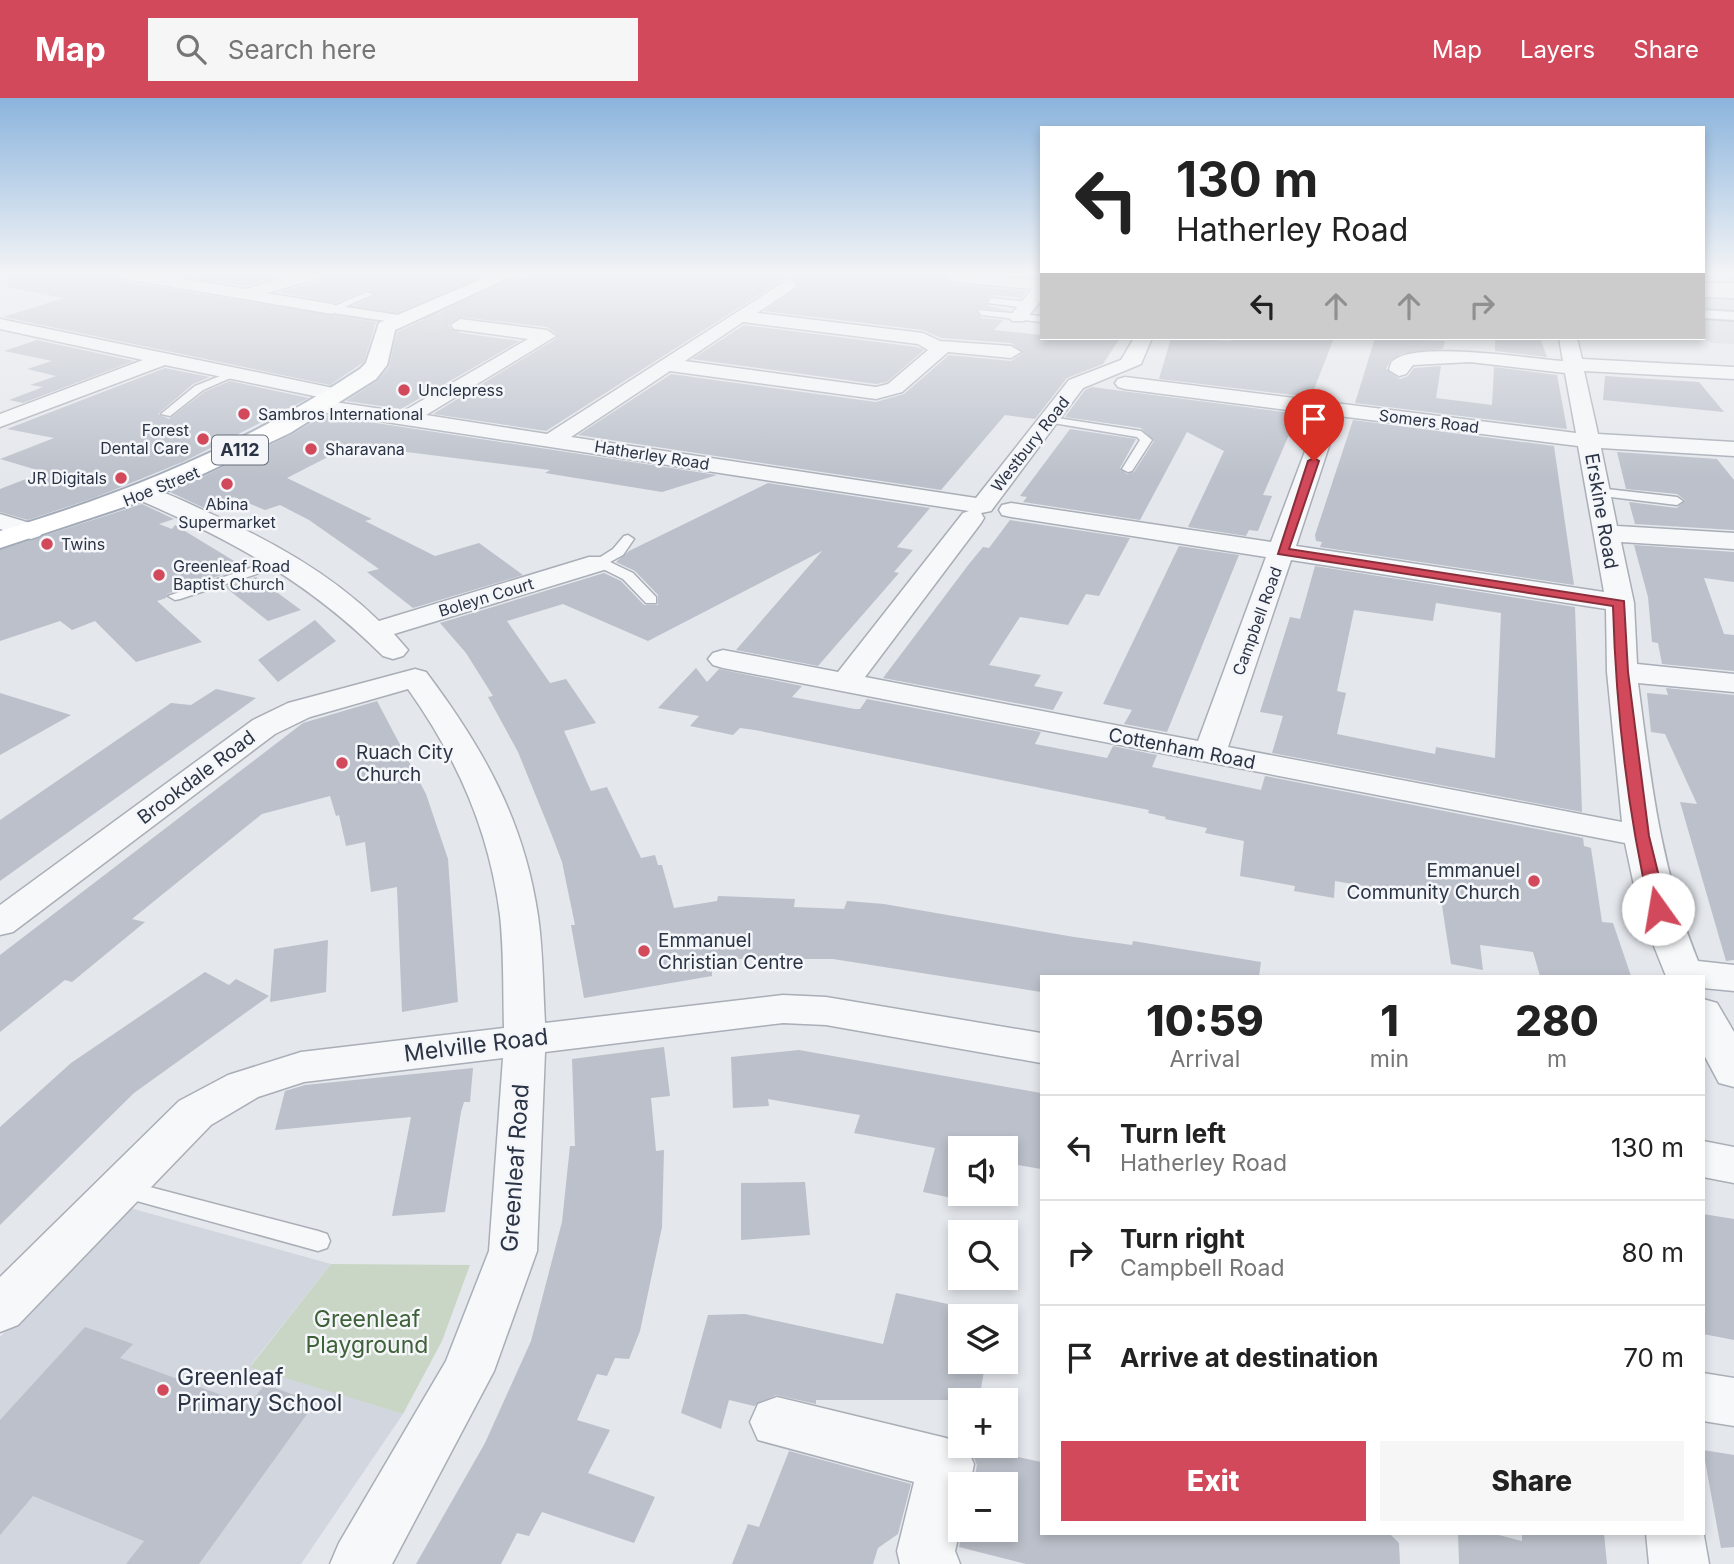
<!DOCTYPE html>
<meta charset="utf-8">
<style>
body{margin:0;font-family:Inter,sans-serif;background:#f6f6f6;color:#222;height:100vh;display:flex;flex-direction:column;font-size:26px;white-space:nowrap}
*{box-sizing:border-box;margin:0}
p{font-size:23px;color:#767676}
.icon{flex:none;width:38px;height:38px;fill:none;stroke:currentColor;stroke-width:2;stroke-linecap:round;stroke-linejoin:round}
.map{position:relative;flex:1;overflow:hidden}
.drawer{position:absolute;left:1040px;top:877px;width:665px;height:560px;display:flex;flex-direction:column;background:#fff;border-radius:0px;box-shadow:0 4px 10px #0003}
.drawer>*{flex:none}
.hud{position:absolute;left:1040px;top:28px;width:665px;height:214px;border-radius:0px;box-shadow:0 4px 10px #0003;background:#fff;color:#222;overflow:hidden}
.controls{position:absolute;left:948px;top:1038px;display:grid;gap:14px}
.controls a{display:grid;place-items:center;width:70px;height:70px;border-radius:0px;background:#fff;box-shadow:0 4px 10px #0003;font-size:35px}
.pin{position:absolute;display:grid;place-items:center;width:60px;height:60px;color:#fff;margin:-72px -30px;border-radius:50% 50% 50% 0;rotate:-45deg;box-shadow:0 0 7px #0007}
.pin .icon{rotate:45deg}
.me{position:absolute;width:77px;margin:-38px;rotate:347deg;stroke-linejoin:round;filter:drop-shadow(0 0 5px #0008)}
.turn{display:flex;align-items:center;gap:24px;height:147px;padding:0 21px;font-size:32px}
.turn .icon{width:91px;height:91px;stroke-width:2.5}
.turn b{display:block;font-size:49px;line-height:60px}
.lanes{display:flex;align-items:center;height:66px;padding:0 21px;background:#0003;justify-content:center;gap:35px;direction:ltr}
.lanes .off{opacity:.35}
.eta{display:flex;justify-content:space-evenly;align-items:center;height:119px;text-align:center}
.eta b{font-size:42px;font-weight:800;line-height:49px}
.cta{display:flex;gap:14px;margin-top:auto;padding:14px 21px}
.cta a{flex:1;height:80px;border-radius:0px;background:#d1495b;color:#fff;font-size:28px;font-weight:800;line-height:80px;text-align:center}
.cta a+a{background:#f6f6f6;color:#222}
ul{padding:0;list-style:none}
li{display:flex;align-items:center;gap:21px;height:105px;padding:0 21px;border-top:2px solid #e0e0e0}
li div{flex:1}
li b{display:block;font-size:26px}
li em{font-style:normal}
header{display:flex;align-items:center;gap:42px;box-sizing:border-box;height:98px;padding:0 35px;background:#d1495b;color:#fff}
header strong{font-size:33px}
nav{display:flex;gap:38px;margin-inline-start:auto;font-size:24px}
.search{width:490px;height:63px;background:#f6f6f6;display:flex;align-items:center;gap:18px;box-sizing:border-box;padding:0 24px;border-radius:0px;color:#767676;font-size:26px}
.map>svg:first-child{display:block}
</style>
<header>
<strong>Map</strong>
<div class="search"><svg class="icon" aria-label="search" viewBox="0 0 24 24"><circle cx="10" cy="10" r="6"/><path d="M15 15l6 6"/></svg>Search here</div>
<nav><a>Map</a><a>Layers</a><a>Share</a></nav>
</header>
<div class="map">
<svg width="1734" height="1466" viewBox="0 0 1734 1466">
<rect width="100%" height="100%" fill="#e4e7ec"/>
<g fill="#d2d6de">
<path d="M420,176h75l-97,41 -67,-11z"/>
<path d="M1703,176h31v70l-22,-1 -9,-5z"/>
<path d="M123,1108l208,58 -81,102 153,48 -102,150h-301v-227z"/>
</g>
<path fill="#c9d6c5" d="M331,1166l139,1 -28,76 -39,73 -153,-47z"/>
<g fill="#bbc0ca" fill-rule="evenodd">
<path d="M8,176h108l10,8 250,40 -12,40 -34,23 -327,-68 61,-19 -57,-11z"/>
<path d="M171,176h116l-41,12z"/>
<path d="M325,176h162l-89,38 -44,-6 22,-11 -8,-6 -33,14 -57,-11 43,-11z"/>
<path d="M536,176h410l3,10 78,7 -6,7 -30,-3 -5,7 2,4 23,5 -35,-3 5,10 22,2 -9,10 47,5v3h79l-17,26 -36,14 -32,41 -30,-4 -64,75 -363,-55 93,-61 205,28 28,-8 45,-39 62,6 12,-8 -12,-10 -70,-5 -18,-8 -159,-19 34,-24 -3,-8 -8,-2 -241,154 -113,-17 124,-76v-4l-10,-7 -88,-10 -11,8 6,7 66,9 -119,68 -55,-8 31,-20 12,-14 8,-35 117,-54 7,1z"/>
<path d="M744,227l173,22 7,3 -37,32 -11,2 -184,-25z"/>
<path d="M1171,240l60,3v-3h103l-23,59 -152,-18z"/>
<path d="M1375,240l70,3 -2,8 -42,5 -11,7 -4,8 14,10 8,-3 6,-8 27,-2 -5,32 56,7 2,-38 63,8 10,54 -212,-26z"/>
<path d="M1495,240h45l7,19 -52,-6z"/>
<path d="M37,242l97,21 -111,42 -14,-3 34,-13 -13,-2 26,-9 -29,-7 25,-8 -48,-10z"/>
<path d="M165,270l45,9 -17,7 -35,30 11,5 35,-27 26,-11 79,17 -124,63 -91,37 -66,22 -28,-8v-23l44,-17 -44,-13 54,-21 -47,-9z"/>
<path d="M1605,278l94,6 25,30 -121,-12z"/>
<path d="M1092,289l206,27 -35,81 9,1 -14,35 -9,-1 -3,6 -58,-9 36,-76 -37,-19 -47,88 -117,-18 4,-5 -7,-1 50,-67 66,10 -16,29 7,6 7,-2 20,-31 -13,-13 -76,-11 20,-27z"/>
<path d="M324,317l393,60 -55,17 -117,-19 5,-3 -199,-25 -64,33 85,41 -7,2 70,35 44,-13 44,32 -110,33 -46,-36 12,-3 -70,-49 -29,-15 -15,5 -31,-13 -30,11 -34,-16 121,-57z"/>
<path d="M1353,322l201,26 20,139 -254,-38 2,-5 -6,-1 -1,-6z"/>
<path d="M1617,354l100,7 17,21v50l-99,-6 -6,-22 48,6 8,-8 -8,-6 -51,-5z"/>
<path d="M768,385l162,25 -33,39 16,3 -19,22 5,1 -81,93 -82,-16 86,-99 -174,90 -85,-37 -56,17 43,62 16,-4 30,44 -32,8 27,60 16,-4 34,71 14,-3 3,10h4l12,43 43,-7 1,-5 77,3 -1,8 50,2 3,-8 37,3 190,33 58,8 1,-4 128,21 -2,14h-218v16l-208,-33h-121v17l-128,22 -13,-73h4l-13,-63 -11,-29 -33,-81 -30,-55 5,-1 -27,-43 -26,-30 164,-50 17,8 23,24h14v-10l-23,-24 -19,-9 13,-11z"/>
<path d="M142,406l32,15 -15,5 13,5 3,-4 69,42 -77,27 -1,4 -9,3 45,41 -66,20 -41,-41 -23,9 -12,-9 -60,20v-91z"/>
<path d="M1010,422l120,18 -31,58 -13,-2 -18,31 -48,-8 -31,48 52,10 -7,11 29,6 -10,18 -170,-32 86,-114 14,-17 6,1z"/>
<path d="M1634,447l100,7v30l-30,-4 20,56 10,1v36l-72,-7 -4,-21 -6,-1 -4,-45z"/>
<path d="M1179,448l60,9 -72,177 -43,-8 8,-14 -29,-6z"/>
<path d="M1315,468l260,41 7,205 -310,-59 11,-37 -23,-4 30,-95 10,2zM1436,505l65,10 -6,145 -59,-11 -1,7 -98,-20 9,-41 -9,-2 17,-81 79,11z"/>
<path d="M256,479l45,33 -33,11 -43,-34z"/>
<path d="M315,522l21,21 -58,41 -20,-22z"/>
<path d="M696,570l11,14 12,-13 83,17 -10,11 63,12h5l7,-10 174,33 -6,12 72,14 6,-12 44,9 -5,12 109,23 4,-14 318,62 1,8 7,2 11,74 11,1 18,53h-91l-7,-24 -53,-7 3,25 -32,-6 -10,-65 -106,-18 -1,17 -40,-7 1,-5 -55,-10 4,-35 -39,-8 2,-5 -42,-9 1,-2 -18,-4 1,-3 -394,-80 -15,-2 -7,7 -43,-9 9,-10 -41,-8z"/>
<path d="M1666,590l68,7v265l-8,1 -46,-159 17,2 -32,-70 -14,-2 -4,-39 21,2z"/>
<path d="M216,591l40,9 -256,183v-61l171,-117 20,2z"/>
<path d="M0,595l71,22 -71,40z"/>
<path d="M377,603l49,93 22,65 10,143 -56,10 -5,-125 -26,5 -6,-50 -19,4 -7,-31 -3,1 -6,-20 -68,18 -130,105 13,3 -73,60 -7,-2 -65,52v-77l303,-232z"/>
<path d="M328,842l-2,52 -56,10 4,-53z"/>
<path d="M205,874l24,13 7,-6 33,17 -135,97 -134,132v-98l71,-64z"/>
<path d="M664,949l6,49 -19,2 5,53 8,-1 -2,77 -22,104 -11,28 -14,-1 -8,18 -10,-2 -20,46 33,10 -22,43 67,24 -21,46 -92,-31 -13,24 -12,-3 -16,31h-85l69,-121 46,-102 31,-119 8,-76h5l-3,-87z"/>
<path d="M799,952l242,43v76l-35,-6v-15h-45v35l-4,16 -34,-7 12,-44 -81,-15 6,-18 -92,-16 1,7 -36,2 -2,-51z"/>
<path d="M473,970l-3,34h-6l-3,10 -16,100 -53,4 19,-99 -136,13 10,-39 20,-6z"/>
<path d="M805,1084l5,53 -69,5v-57z"/>
<path d="M1703,1116l31,5v121l-31,-6z"/>
<path d="M896,1195l113,24 -3,17v-18h-45v46h40l-1,6 -15,-3 -6,35h-163v4l-40,-9 -22,11 -25,-6 -8,29 -40,-16 27,-98 37,-1 138,30z"/>
<path d="M85,1229l48,17 -13,14 129,47 16,-21 50,19 -116,161h-73l18,-23 -111,-45 -33,39v-115z"/>
<path d="M969,1348l72,16v71h348l10,10 1,21h-374l-67,-17 4,-17h43v-46h-33l4,-19z"/>
<path d="M1703,1352l31,5v92l-13,1z"/>
<path d="M789,1353l122,33 -13,50 -20,14 -5,16h-141l16,-40 11,3z"/>
<path d="M1458,1435h33l31,8v-8h82l3,31h-148z"/>
</g>
<g fill="none" stroke-linecap="round" stroke-linejoin="round">
<path stroke="#bfc3cb" stroke-width="19" stroke-dasharray="19 10" stroke-linecap="butt" d="M424,222l36,5"/>
<g stroke="#a9aeb7" stroke-width="3">
<g id="service">
<path d="M1734,185v6l-31,-1v-5z"/>
<path d="M367,194l7,2 -39,17 -7,-2z"/>
<path d="M991,200l38,4 4,3 -4,3 -41,-5z"/>
<path d="M978,212l63,6v6l-60,-7z"/>
<path d="M233,273l9,2 -39,17 -33,26 -9,-2 34,-28z"/>
<path d="M1051,319l90,14 11,9 -20,31 -4,1 -6,-3 18,-29 -3,-3 -90,-15v-4z"/>
<path d="M1598,390l79,9 6,4 -6,4 -83,-10v-6z"/>
<path d="M628,437l6,4 -11,16 -13,7 23,11 23,24v6h-10l-23,-24 -32,-16 22,-14 11,-13z"/>
<path d="M285,458l5,1v6l-110,36 -5,1 -7,-4z"/>
<path d="M123,1082l195,51 9,3 3,7 -3,7 -9,3 -203,-56 -4,-6 4,-6z"/>
</g>
</g>
<g stroke="#a9aeb7" stroke-width="4">
<g id="pedestrian">
<path d="M332,207l67,10 7,4 -7,4 -72,-11v-6z"/>
<path d="M1703,212l31,2v8l-31,-2z"/>
</g>
</g>
<g stroke="#a9aeb7" stroke-width="3">
<g id="minor">
<path d="M118,176h37l91,15 50,-15h26l-2,4 -54,15 66,11 9,5 -9,5 -206,-35z"/>
<path d="M949,176l92,6v21l-17,20h-12l-3,-4 23,-28 -77,-7 -6,-1z"/>
<path d="M787,182l6,1 3,4 -3,4 -36,24 166,20 17,8 71,5 10,6 -10,6 -63,-6 -46,40 -26,7 -206,-28 -99,66 405,61 93,-118 52,-20 13,-22h18l-11,26 -58,24 -92,123 -10,2 3,5 -3,5 -116,154 333,64 68,-184 -255,-40 -9,-2 -3,-5 3,-5 9,-2 260,39 48,-128 -194,-25 -7,-2 -3,-4 3,-4 7,-2 451,56 -11,-60 -95,-11 -57,3 -7,9 -7,2 -10,-6 2,-7c18,-24 140,-4 172,-2l-4,-23h18l5,21 152,8v12l-150,-8 14,63 136,8v14l-133,-8 16,78 117,7v16l-113,-7 13,61 3,61 97,10v18l-96,-9c13,98 22,184 60,278l36,4v26l-31,-3v-12h-37l-27,-67 -14,-66 -902,-175 -10,-3 -5,-6 5,-6 10,-3 115,22 125,-159 6,-2 -648,-99 -11,-6 11,-6 81,12 126,-73 -74,-10 -3,-4 9,-6 87,11 9,6 -130,79 121,19zM743,224l175,22 10,6 -40,34 -12,3 -191,-26zM1339,318l239,30 26,146 -308,-46zM1291,462l315,49 1,63 15,150 -394,-75z"/>
<path d="M1703,189l31,1v10l-31,-1z"/>
<path d="M0,221l338,70 10,6 -10,6 -173,-36 -165,62v-13l143,-54 -143,-31z"/>
<path d="M145,389c21,5 41,15 60,24 63,28 125,62 174,110l210,-64h18l4,6 -4,6 -213,65 14,16 -5,6 -10,3 -10,-3c-74,-74 -151,-116 -246,-157l-4,-5 4,-5z"/>
<path d="M0,416l40,12 4,5 -4,5 -9,3 -31,-10z"/>
<path d="M415,571l11,3c57,76 98,148 112,244 5,35 5,72 7,107l238,-28 43,2 215,36v30l-215,-38 -43,-2 -238,29 -8,199 -43,120 -102,193h-62l9,-21 107,-182 43,-110 14,-193 -199,24 -46,15 -47,28 -193,200 -18,7v-55l179,-176 49,-26 73,-23 203,-24c-1,-37 0,-76 -4,-113 -11,-85 -43,-157 -92,-226l-98,28 -35,17 -262,198 -13,3v-30l253,-185 35,-17z"/>
<path d="M1703,901l14,4 17,29v55l-15,-4 -16,-30z"/>
<path d="M1703,1043l31,6v36l-31,-6z"/>
<path d="M1703,1275l31,5v48l-31,-5z"/>
<path d="M777,1299l169,41 20,8 8,18 -4,20h-9v42l-6,25 5,13h-60l-3,-13 17,-69 -156,-42 -8,-18 8,-18z"/>
<path d="M1703,1432l6,34h-60l-3,-31h57z"/>
</g>
</g>
<g stroke="#a3abb8" stroke-width="4">
<path id="primary" d="M493,176h24l-122,56 -8,35 -11,14 -86,54 -136,64 -154,51v-17c128,-38 248,-88 360,-162l6,-6 13,-40z"/>
</g>
<use href="#service" fill="#f7f8fa" fill-rule="evenodd"/>
<use href="#pedestrian" fill="#f7f8fa" fill-rule="evenodd"/>
<use href="#minor" fill="#f7f8fa" fill-rule="evenodd"/>
<use href="#primary" fill="#fff" fill-rule="evenodd"/>
</g>
<linearGradient id="sky" x2="0" y2="1"><stop stop-color="#8bb4dd"/><stop offset="0.46" stop-color="#f3f4f6"/><stop offset="1" stop-color="#f3f4f6" stop-opacity="0"/></linearGradient>
<rect width="1734" height="381" fill="url(#sky)"/>
<path fill="#d1495b" stroke="#882f3b" stroke-width="2" d="M1314,360l5,3 -30,88 335,52 4,71 21,164 18,73 -3,4h-12l-2,-4c-23,-99 -34,-201 -37,-303l-335,-52 30,-93z"/>
<g fill="#d1495b" stroke="#f4f6f9" stroke-width="2.5">
<circle cx="404" cy="292" r="7"/>
<circle cx="244" cy="316" r="7"/>
<circle cx="203" cy="341" r="7"/>
<circle cx="311" cy="351" r="7"/>
<circle cx="121" cy="380" r="7"/>
<circle cx="227" cy="386" r="7"/>
<circle cx="47" cy="446" r="7"/>
<circle cx="159" cy="477" r="7"/>
<circle cx="342" cy="665" r="7"/>
<circle cx="1534" cy="783" r="7"/>
<circle cx="644" cy="853" r="7"/>
<circle cx="163" cy="1292" r="7"/>
</g>
<g text-anchor="middle" stroke-width="5" stroke-linejoin="round" paint-order="stroke">
<g font-size="16" fill="#2b3445" stroke="#f4f6f9" text-anchor="start">
<text x="418" y="298">Unclepress</text>
<text x="258" y="322">Sambros International</text>
<text x="189" y="338" text-anchor="end">Forest<tspan x="189" dy="18">Dental Care</tspan></text>
<text x="325" y="357">Sharavana</text>
<text x="107" y="386" text-anchor="end">JR Digitals</text>
<text x="227" y="412" text-anchor="middle">Abina<tspan x="227" dy="18">Supermarket</tspan></text>
<text x="61" y="452">Twins</text>
<text x="173" y="474">Greenleaf Road<tspan x="173" dy="18">Baptist Church</tspan></text>
</g>
<g font-size="16" fill="#2b3445" stroke="#f4f6f9">
<text transform="translate(1429 323) rotate(7)" y="6">Somers Road</text>
<text transform="translate(1030 346) rotate(-52)" y="6">Westbury Road</text>
<text transform="translate(652 357) rotate(9)" y="6">Hatherley Road</text>
<text transform="translate(161 388) rotate(-22)" y="6">Hoe Street</text>
<text transform="translate(486 499) rotate(-17)" y="6">Boleyn Court</text>
<text transform="translate(1257 523) rotate(-70)" y="6">Campbell Road</text>
</g>
<rect fill="#f4f6f9" stroke="#676e7b" stroke-width="2" x="212" y="337.5" width="56" height="29" rx="5"/>
<g font-size="18" font-weight="bold" fill="#2b3445">
<text x="240" y="358">A112</text>
</g>
<g font-size="19" fill="#2b3445" stroke="#f4f6f9">
<text transform="translate(1602 413) rotate(80)" y="7">Erskine Road</text>
<text transform="translate(1182 650) rotate(11)" y="7">Cottenham Road</text>
<text transform="translate(196 679) rotate(-37)" y="7">Brookdale Road</text>
</g>
<g font-size="19" fill="#2b3445" stroke="#f4f6f9" text-anchor="start">
<text x="356" y="661">Ruach City<tspan x="356" dy="22">Church</tspan></text>
<text x="1520" y="779" text-anchor="end">Emmanuel<tspan x="1520" dy="22">Community Church</tspan></text>
<text x="658" y="849">Emmanuel<tspan x="658" dy="22">Christian Centre</tspan></text>
</g>
<g font-size="23" fill="#2b3445" stroke="#f4f6f9">
<text transform="translate(476 947) rotate(-7)" y="8">Melville Road</text>
<text transform="translate(515 1070) rotate(-86)" y="8">Greenleaf Road</text>
</g>
<g font-size="23" fill="#3f6138" stroke="#f4f6f9">
<text x="367" y="1229">Greenleaf<tspan x="367" dy="26">Playground</tspan></text>
</g>
<g font-size="23" fill="#2b3445" stroke="#f4f6f9" text-anchor="start">
<text x="177" y="1287">Greenleaf<tspan x="177" dy="26">Primary School</tspan></text>
</g>
</g>
</svg>
<div class="controls">
<a><svg class="icon" aria-label="sound" viewBox="0 0 24 24"><path d="M4 9h4l5-4v14l-5-4H4zM17 9q2 3 0 6"/></svg></a>
<a><svg class="icon" aria-label="search" viewBox="0 0 24 24"><circle cx="10" cy="10" r="6"/><path d="M15 15l6 6"/></svg></a>
<a><svg class="icon" aria-label="layers" viewBox="0 0 24 24"><path d="M12 4l9 5-9 5-9-5zM3 14l9 5 9-5"/></svg></a>
<a>+</a>
<a>−</a>
</div>
<div class="pin" style="left:1314px;top:363px;background:#d93025"><svg class="icon" aria-label="arrive" viewBox="0 0 24 24"><path d="M6 21V4h12l-3 4 3 4H6"/></svg></div>
<svg class="me" style="left:1658px;top:811px" viewBox="-20 -20 40 40"><circle r="19" fill="#fff"/><path d="M0-13L10 11 0 6-10 11z" fill="#d1495b"/></svg>
<div class="hud">
<div class="turn"><svg class="icon" aria-label="left" viewBox="0 0 24 24"><path d="M17 20v-9H6M10 6l-5 5 5 5"/></svg><div><b>130 m</b>Hatherley Road</div></div>
<div class="lanes"><svg class="icon" aria-label="left" viewBox="0 0 24 24"><path d="M17 20v-9H6M10 6l-5 5 5 5"/></svg><svg class="icon off" aria-label="ahead" viewBox="0 0 24 24"><path d="M12 20V5M6 11l6-6 6 6"/></svg><svg class="icon off" aria-label="ahead" viewBox="0 0 24 24"><path d="M12 20V5M6 11l6-6 6 6"/></svg><svg class="icon off" aria-label="right" viewBox="0 0 24 24"><path d="M7 20v-9h11M14 6l5 5-5 5"/></svg></div>
</div>
<section class="drawer">
<div class="eta">
<div><b>10:59</b><p>Arrival</p></div>
<div><b>1</b><p>min</p></div>
<div><b>280</b><p>m</p></div>
</div>
<ul>
<li><svg class="icon" aria-label="left" viewBox="0 0 24 24"><path d="M17 20v-9H6M10 6l-5 5 5 5"/></svg><div><b>Turn left</b><p>Hatherley Road</p></div><em>130 m</em></li>
<li><svg class="icon" aria-label="right" viewBox="0 0 24 24"><path d="M7 20v-9h11M14 6l5 5-5 5"/></svg><div><b>Turn right</b><p>Campbell Road</p></div><em>80 m</em></li>
<li><svg class="icon" aria-label="arrive" viewBox="0 0 24 24"><path d="M6 21V4h12l-3 4 3 4H6"/></svg><div><b>Arrive at destination</b></div><em>70 m</em></li>
</ul>
<div class="cta"><a>Exit</a><a>Share</a></div>
</section>
</div>
